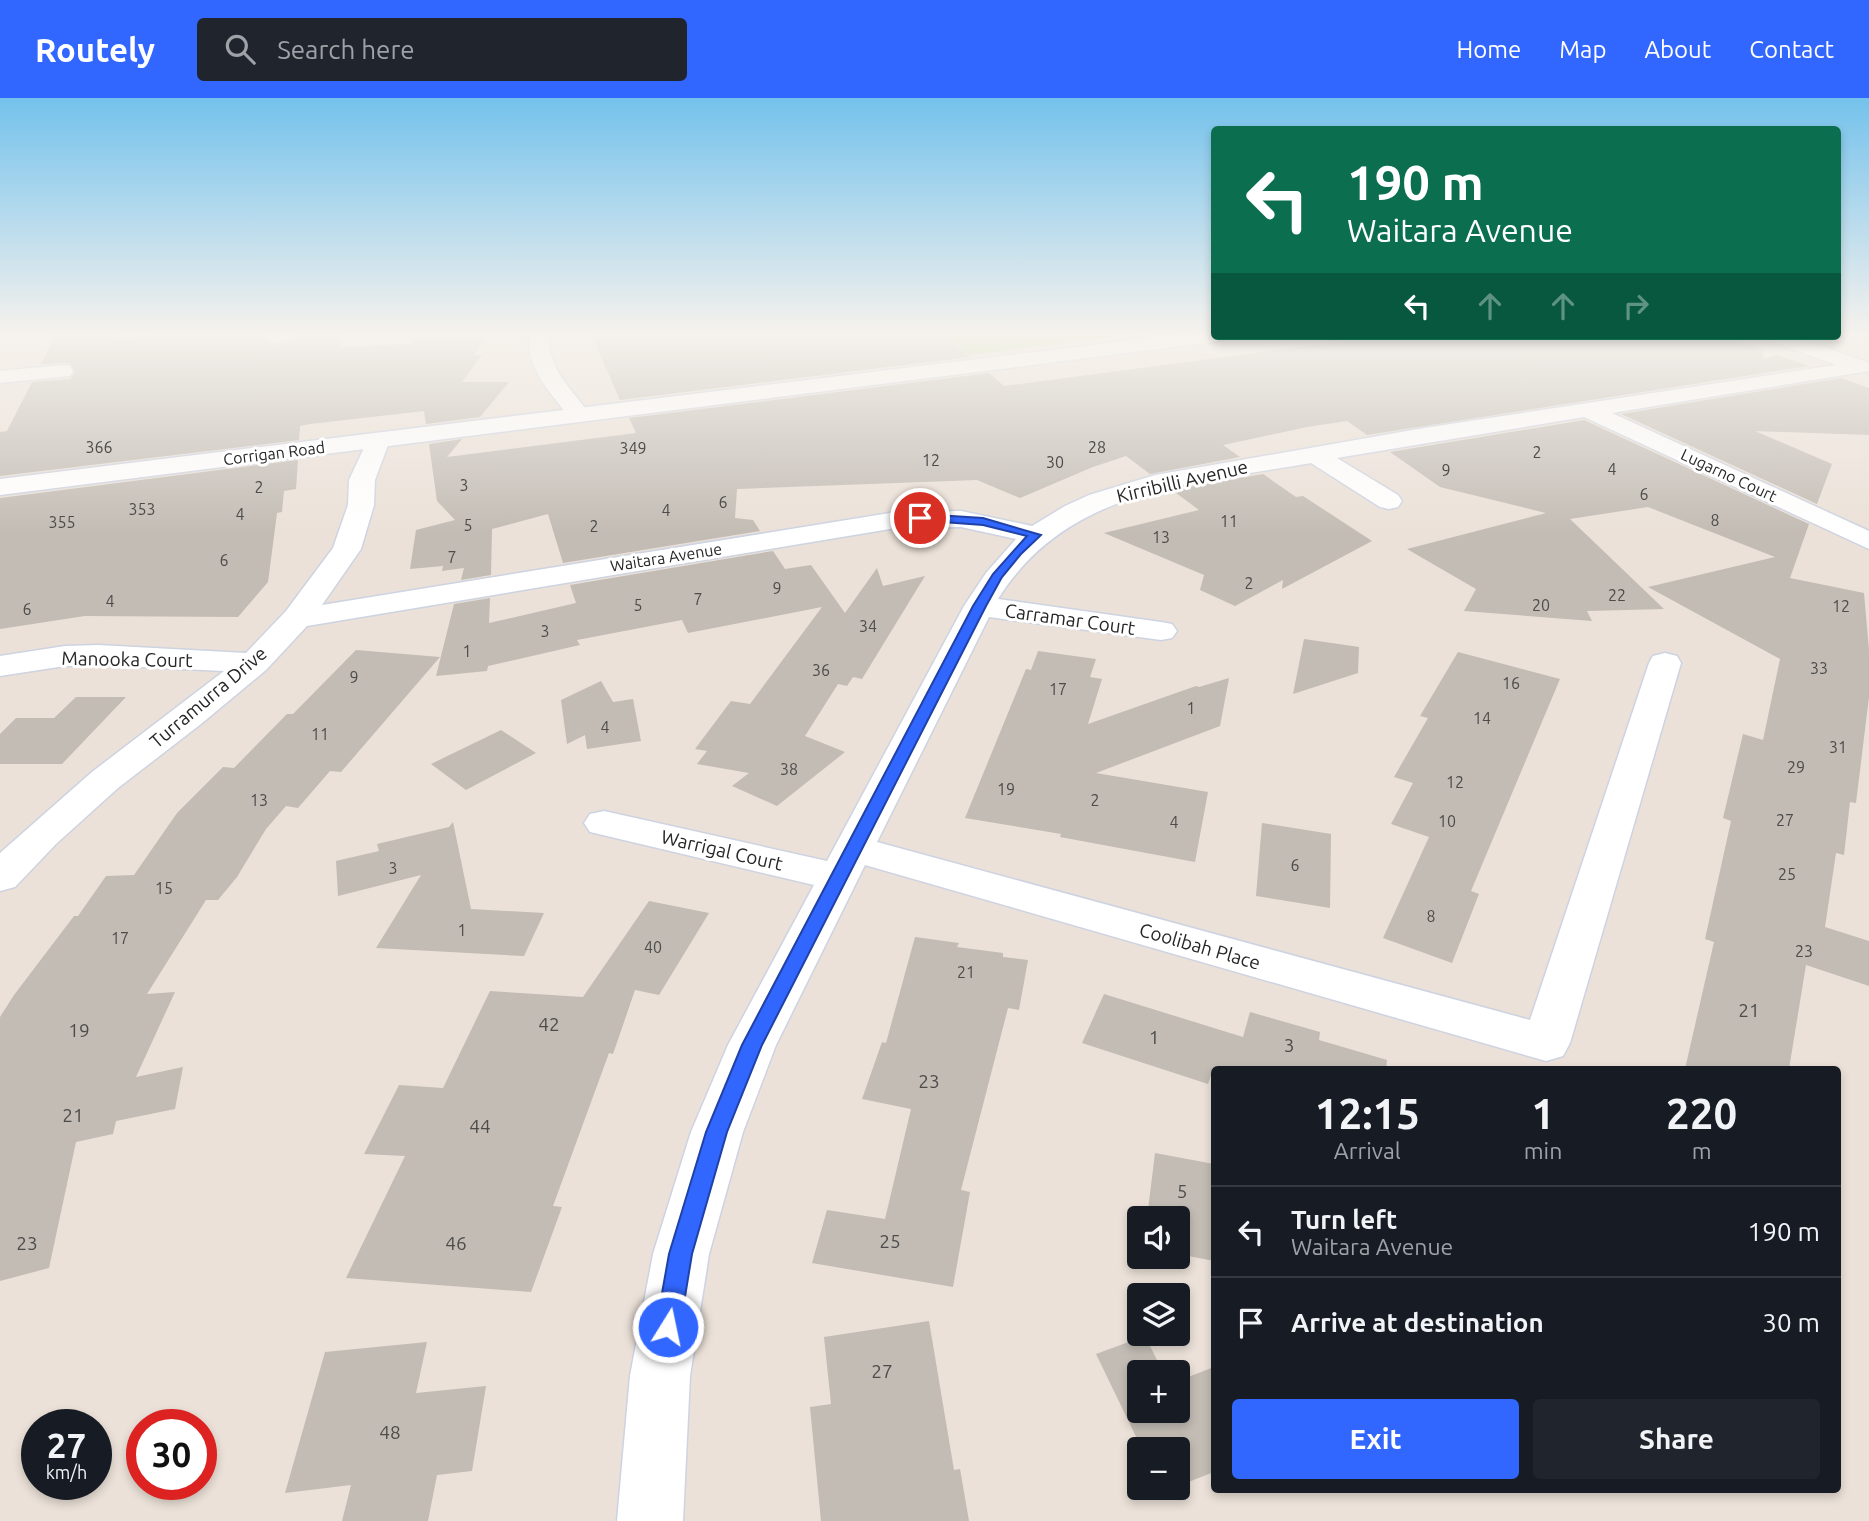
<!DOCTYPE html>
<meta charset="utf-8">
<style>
body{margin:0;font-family:Ubuntu,sans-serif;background:#20242c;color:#f1f3f6;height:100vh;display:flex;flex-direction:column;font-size:26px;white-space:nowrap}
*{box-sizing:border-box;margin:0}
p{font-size:23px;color:#9ea1a6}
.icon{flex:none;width:38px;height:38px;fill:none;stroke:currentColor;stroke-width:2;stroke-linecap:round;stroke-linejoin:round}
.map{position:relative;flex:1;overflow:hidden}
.drawer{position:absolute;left:1211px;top:968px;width:630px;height:427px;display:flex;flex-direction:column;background:#171b24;border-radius:7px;box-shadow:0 4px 10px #0003}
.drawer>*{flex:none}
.guide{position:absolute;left:1211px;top:28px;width:630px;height:214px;border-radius:7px;box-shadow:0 4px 10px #0003;background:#0b6e4f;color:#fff;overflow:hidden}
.tools{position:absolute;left:1127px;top:1108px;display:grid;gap:14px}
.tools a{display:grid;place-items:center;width:63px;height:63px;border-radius:7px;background:#171b24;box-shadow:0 4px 10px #0003;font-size:35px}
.speed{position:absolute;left:21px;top:1311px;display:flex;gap:14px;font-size:35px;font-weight:700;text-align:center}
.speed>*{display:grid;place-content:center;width:91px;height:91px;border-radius:50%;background:#171b24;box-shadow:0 4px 10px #0003;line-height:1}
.speed small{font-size:18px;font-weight:400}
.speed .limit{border:10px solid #d22;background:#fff;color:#111}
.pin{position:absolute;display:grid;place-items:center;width:60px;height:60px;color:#fff;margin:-30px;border:4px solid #fff;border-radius:50%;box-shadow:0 2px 7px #0007}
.me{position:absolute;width:77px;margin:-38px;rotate:10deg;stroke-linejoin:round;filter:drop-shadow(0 0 5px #0008)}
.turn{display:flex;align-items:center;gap:24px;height:147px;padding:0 21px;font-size:32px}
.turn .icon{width:91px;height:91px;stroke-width:2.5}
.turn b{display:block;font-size:49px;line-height:60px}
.lanes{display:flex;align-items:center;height:66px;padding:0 21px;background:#0003;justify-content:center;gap:35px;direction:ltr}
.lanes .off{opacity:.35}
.eta{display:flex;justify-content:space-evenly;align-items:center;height:119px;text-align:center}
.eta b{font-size:42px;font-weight:700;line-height:49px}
.primary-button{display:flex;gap:14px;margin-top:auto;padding:14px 21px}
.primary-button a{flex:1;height:80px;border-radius:7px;background:#3166ff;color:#fff;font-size:28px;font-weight:700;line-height:80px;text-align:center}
.primary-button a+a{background:#20242c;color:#f1f3f6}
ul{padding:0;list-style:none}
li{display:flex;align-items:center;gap:21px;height:91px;padding:0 21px;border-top:2px solid #363941}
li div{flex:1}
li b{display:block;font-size:26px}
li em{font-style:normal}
header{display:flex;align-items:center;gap:42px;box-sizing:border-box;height:98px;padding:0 35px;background:#3166ff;color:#fff}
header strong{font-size:33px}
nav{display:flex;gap:38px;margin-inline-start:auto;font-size:24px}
.search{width:490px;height:63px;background:#20242c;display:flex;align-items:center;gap:18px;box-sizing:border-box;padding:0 24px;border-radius:7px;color:#9ea1a6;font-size:26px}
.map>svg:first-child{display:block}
</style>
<header>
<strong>Routely</strong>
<div class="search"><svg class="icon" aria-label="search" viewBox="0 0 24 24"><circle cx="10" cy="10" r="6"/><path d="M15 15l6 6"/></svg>Search here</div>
<nav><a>Home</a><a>Map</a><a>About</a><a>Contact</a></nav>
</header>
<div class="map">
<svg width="1869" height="1423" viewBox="0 0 1869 1423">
<rect width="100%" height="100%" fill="#ebe1d8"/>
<path fill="#b3e491" d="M945,236h191l-167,21z"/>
<g fill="#c2bcb4">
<path d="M56,236l62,1 -3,5 57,-6h91l3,9 8,2 23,-4 5,-7h36l2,13 70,-3 4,-4 71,-2 -11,17h8l-20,27h47l-29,35 -54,7 -2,-13 -114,13 -10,2 -1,14 -299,36v-44l7,-1 25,-49 38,-3 5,-7 -5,-9 -29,1z"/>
<path d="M591,236h351l28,23 -350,43z"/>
<path d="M1384,238h343l36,13v10l14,-4 32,11 -442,69 -20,-14 -40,6 -84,18 17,12 -90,17 -24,-18 -33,11 -73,31 -43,-18 -240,9 -2,29 18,2 7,11 -197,32 -15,-49 -56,15 -1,46 -30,5 3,-12 -22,3 1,-5 -33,3 6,-39 39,-10 -18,-19 -8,-57 33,-5 -15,18 189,-24 -7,-15 360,-45 15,13z"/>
<path d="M1841,280l28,10v47l-114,-4 77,33 -15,40 -196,-90z"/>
<path d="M1584,322l225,104 -19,54 74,15 5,57v47l-13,106 -6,-1 -6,53 -8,-2 -11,74 44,14v45l-63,-21 -17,104h-104l29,-127 -9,-3 26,-118 -8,-3 20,-84 20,6 17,-81 -132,-72 127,-30 -127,-50 -78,12 94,90 -77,2 5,10 -128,-10 12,-22 -69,-40 139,-36 -106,-26 -50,-35z"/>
<path d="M298,362l-2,29 -12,2 -2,21 -5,1 -9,69 -30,35 -153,-1 -85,13v-131z"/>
<path d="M1263,376l33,23 7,-1 69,45 -90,48 1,-9 -48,26 -35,-16 4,-15 -100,-42 95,-23 -27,-20z"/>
<path d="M773,453l12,18 26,-4 34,48 32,-45 6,18 42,-10 -63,103 -9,-2 -6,9 -9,-2 -33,52 40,16 -68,54 -45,-20 17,-13 -52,-9 10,-13 -12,-2 36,-48 19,3 72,-97 -134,26 -6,-13 -105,20 3,5 -92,21 -1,5 -51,5 18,-72 36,-6 -1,25 87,-20 -6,-18z"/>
<path d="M1304,541l55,8 -1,26 -65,21z"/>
<path d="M356,552l84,7 -99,115 -11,-1 -32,37 -12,-2 -20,23 -29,48 -19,23h-12l-59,94 28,-2 -39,85 47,-10 -8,42 -59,12 -3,13 -37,8 -27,126 -49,13v-264l14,-22 60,-79h4l28,-40 28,-1 43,-62 46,-46 11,1 53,-54h6z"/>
<path d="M1038,553l58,8 -6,18 12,2 -14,45 108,-38 3,1 30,-9 -9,48 -124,47 112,19 -13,70 -135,-25 1,-3 -96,-16 61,-149 5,1z"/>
<path d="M1458,554l102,27 -89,212 8,3 -27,69 -69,-25 46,-101 -38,-13 22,-41 -19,-6 34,-59 -8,-2z"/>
<path d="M601,583l12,21 20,-3 8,42 -54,8 -2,-14 -18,9 -6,-44z"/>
<path d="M76,599h50l-64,67h-62v-30l16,-16h38z"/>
<path d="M501,632l35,23 -70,37 -35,-26z"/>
<path d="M453,724l18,87 73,4 -20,43 -148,-8 45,-73 -83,21 -2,-35 43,-10 -2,-7 72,-17z"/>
<path d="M1262,725l69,11 -1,74 -74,-12z"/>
<path d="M649,803l60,12 -50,82 -24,-5 -22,64 -4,-1 -56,153 9,1 -31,85 -185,-14 59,-122 -41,-2 35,-69 44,3 47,-97 93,6z"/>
<path d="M915,839l44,6 -2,4 46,6v4l25,3 -9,50 -11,-2 -47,182 9,2 -17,95 -141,-24 15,-53 58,9 26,-110 -49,-10 20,-57 4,1z"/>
<path d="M1104,896l139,43 7,-25 70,20 -1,8 68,20 -1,9h-173l-5,15 -126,-41z"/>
<path d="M1155,1055l59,11v97l-36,-7v-36h-31z"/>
<path d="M929,1223l25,149 6,-1 9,52h-148l-11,-114 21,-3 -7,-67z"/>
<path d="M1145,1238l18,36h-24v38h39v-29l36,-14v105l-36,14v-37h-36l-46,-95z"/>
<path d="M427,1244l-11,51 70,-7 -14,85 -35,4 -9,46h-86l9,-36 -66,8 40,-141z"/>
</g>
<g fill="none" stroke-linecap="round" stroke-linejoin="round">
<g stroke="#cdd3e1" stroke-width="3">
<g id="minor">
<path d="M265,236h35l-3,4 -23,4 -7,-2z"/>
<path d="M530,236h20c-5,34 23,55 40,81l-3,5h-16c-18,-26 -47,-51 -41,-86z"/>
<path d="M1764,238h29l71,25 5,2v8l-257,42 257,118v18l-285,-132 -247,41 61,37 4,6 -4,6 -9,2 -9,-2 -69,-44c-118,21 -243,24 -313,136l163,23 11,2 5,7 -5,7 -11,2 -172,-23 -112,225 653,178 119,-357 4,-7 12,-3 12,3 4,7 -111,380 -7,13 -17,5 -681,-196 -89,180 -33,87 -34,122 -19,122 -7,145h-66l13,-145 23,-122 38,-122 37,-87 86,-160 -224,-53 -6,-9 6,-9 14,-3 223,50 137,-255 22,-33 30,-34 -55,-12 -65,1 -589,98 -41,44 -65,54 -83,64 -62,56 -41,43 -15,4v-38l92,-81 132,-101 -126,-6 -33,1 -65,10v-20l65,-10 33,-1 148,8 40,-42 47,-63 15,-43 1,-25 21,-45 8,-2 8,2 4,5 -15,40 -1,25 -13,44 -39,56 574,-93 65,-1 71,15 33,-20 24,-11 66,-20 269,-47 412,-63 -69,-25z"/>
<path d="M62,267l8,1 3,5 -3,5 -70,7v-12z"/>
</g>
</g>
<g stroke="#cdd3e1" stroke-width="3">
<path id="secondary" d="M1181,236l44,2 -3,4 -7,2 -1215,153v-16z"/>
</g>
<use href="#minor" fill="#fff" fill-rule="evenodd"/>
<use href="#secondary" fill="#fff" fill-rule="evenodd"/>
</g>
<linearGradient id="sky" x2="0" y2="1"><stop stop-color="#74c2ec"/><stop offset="0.54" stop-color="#f6f2ed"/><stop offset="1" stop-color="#f6f2ed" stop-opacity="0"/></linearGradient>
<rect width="1869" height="435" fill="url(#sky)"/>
<path fill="#3166ff" stroke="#2042a6" stroke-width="2" d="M920,416l63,4 58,17 -20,19 -19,23 -16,29 -224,439 -35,87 -35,122 -12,73 -3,8 -9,4 -9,-4 -3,-8 13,-73 37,-122 36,-87 231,-439 20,-32 34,-38 -44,-11 -67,-5v-5z"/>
<g text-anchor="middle" stroke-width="6" stroke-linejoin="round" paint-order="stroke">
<g font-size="16" fill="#4e4c4a">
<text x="99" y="355">366</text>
<text x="1097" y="355">28</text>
<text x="633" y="356">349</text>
<text x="1537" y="360">2</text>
<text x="931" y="368">12</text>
<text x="1055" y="370">30</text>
<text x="1612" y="377">4</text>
<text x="1446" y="378">9</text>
<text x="464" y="393">3</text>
<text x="259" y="395">2</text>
<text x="1644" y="402">6</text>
<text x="723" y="410">6</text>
<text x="142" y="417">353</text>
<text x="666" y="418">4</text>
<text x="240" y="422">4</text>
<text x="1715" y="428">8</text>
<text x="1229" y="429">11</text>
<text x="62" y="430">355</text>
<text x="468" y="433">5</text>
<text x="594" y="434">2</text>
<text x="1161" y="445">13</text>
<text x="452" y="465">7</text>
<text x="224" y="468">6</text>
<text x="1249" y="491">2</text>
<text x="777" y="496">9</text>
<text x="1617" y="503">22</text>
<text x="698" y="507">7</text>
<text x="110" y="509">4</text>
<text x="638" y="513">5</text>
<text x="1541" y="513">20</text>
<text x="1841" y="514">12</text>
<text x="27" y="517">6</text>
<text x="868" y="534">34</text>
<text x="545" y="539">3</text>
<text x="467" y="559">1</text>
<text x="1819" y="576">33</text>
<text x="821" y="578">36</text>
<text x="354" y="585">9</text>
<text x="1511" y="591">16</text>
<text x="1058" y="597">17</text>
<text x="1191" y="616">1</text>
<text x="1482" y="626">14</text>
<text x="605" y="635">4</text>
<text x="320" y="642">11</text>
<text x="1838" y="655">31</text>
<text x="1796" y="675">29</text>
<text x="789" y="677">38</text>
<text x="1455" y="690">12</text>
<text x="1006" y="697">19</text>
<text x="259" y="708">13</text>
<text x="1095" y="708">2</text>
<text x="1785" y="728">27</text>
<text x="1447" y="729">10</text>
<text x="1174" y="730">4</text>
<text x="1295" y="773">6</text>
<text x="393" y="776">3</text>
<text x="1787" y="782">25</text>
<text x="164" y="796">15</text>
<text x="1431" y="824">8</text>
<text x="462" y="838">1</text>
<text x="120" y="846">17</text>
<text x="653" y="855">40</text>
<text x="1804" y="859">23</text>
<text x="966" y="880">21</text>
</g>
<g font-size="16" fill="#272727" stroke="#fff">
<text transform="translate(274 355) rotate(-7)" y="6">Corrigan Road</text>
<text transform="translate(1729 377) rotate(25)" y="6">Lugarno Court</text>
<text transform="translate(666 459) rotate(-9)" y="6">Waitara Avenue</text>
</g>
<g font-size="19" fill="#272727" stroke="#fff">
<text transform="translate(1182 383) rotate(-13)" y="7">Kirribilli Avenue</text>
<text transform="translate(1070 521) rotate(8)" y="7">Carramar Court</text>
<text transform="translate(127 561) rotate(1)" y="7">Manooka Court</text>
<text transform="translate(208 599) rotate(-40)" y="7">Turramurra Drive</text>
<text transform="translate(722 752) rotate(13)" y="7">Warrigal Court</text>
<text transform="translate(1200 848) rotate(16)" y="7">Coolibah Place</text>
</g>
<g font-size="19" fill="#4e4c4a">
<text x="1749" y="919">21</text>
<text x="549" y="933">42</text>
<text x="79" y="939">19</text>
<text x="1154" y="946">1</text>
<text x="1289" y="954">3</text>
<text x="929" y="990">23</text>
<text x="73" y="1024">21</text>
<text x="480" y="1035">44</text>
<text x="1182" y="1100">5</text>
<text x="890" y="1150">25</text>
<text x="27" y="1152">23</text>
<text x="456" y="1152">46</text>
<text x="882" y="1280">27</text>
<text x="390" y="1341">48</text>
</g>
</g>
</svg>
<div class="tools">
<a><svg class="icon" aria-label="sound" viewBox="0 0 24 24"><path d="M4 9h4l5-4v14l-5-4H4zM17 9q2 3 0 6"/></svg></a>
<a><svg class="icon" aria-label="layers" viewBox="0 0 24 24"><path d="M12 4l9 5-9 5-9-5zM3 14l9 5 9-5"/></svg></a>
<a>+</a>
<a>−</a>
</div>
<div class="speed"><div>27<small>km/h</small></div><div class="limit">30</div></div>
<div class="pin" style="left:920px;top:420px;background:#d93025"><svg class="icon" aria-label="arrive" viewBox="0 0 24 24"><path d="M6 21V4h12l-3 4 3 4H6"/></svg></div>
<svg class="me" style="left:668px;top:1229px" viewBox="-20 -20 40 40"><circle r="17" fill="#3166ff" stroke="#fff" stroke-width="3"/><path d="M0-11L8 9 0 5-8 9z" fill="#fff"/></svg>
<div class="guide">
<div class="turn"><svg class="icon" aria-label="left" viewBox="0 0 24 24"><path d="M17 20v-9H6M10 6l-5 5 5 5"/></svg><div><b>190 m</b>Waitara Avenue</div></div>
<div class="lanes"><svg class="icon" aria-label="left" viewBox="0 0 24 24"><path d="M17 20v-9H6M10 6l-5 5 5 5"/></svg><svg class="icon off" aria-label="ahead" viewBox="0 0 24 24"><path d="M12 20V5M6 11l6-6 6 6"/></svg><svg class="icon off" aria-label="ahead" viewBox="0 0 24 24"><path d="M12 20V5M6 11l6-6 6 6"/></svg><svg class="icon off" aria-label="right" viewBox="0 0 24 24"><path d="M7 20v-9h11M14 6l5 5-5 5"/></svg></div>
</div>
<section class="drawer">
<div class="eta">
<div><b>12:15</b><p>Arrival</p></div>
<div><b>1</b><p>min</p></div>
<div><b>220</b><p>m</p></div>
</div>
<ul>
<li><svg class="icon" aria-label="left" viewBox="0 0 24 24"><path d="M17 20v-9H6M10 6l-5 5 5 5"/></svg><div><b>Turn left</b><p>Waitara Avenue</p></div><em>190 m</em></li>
<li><svg class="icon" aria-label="arrive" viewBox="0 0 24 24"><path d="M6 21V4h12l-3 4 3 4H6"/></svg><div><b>Arrive at destination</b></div><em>30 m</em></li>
</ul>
<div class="primary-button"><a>Exit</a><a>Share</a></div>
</section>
</div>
